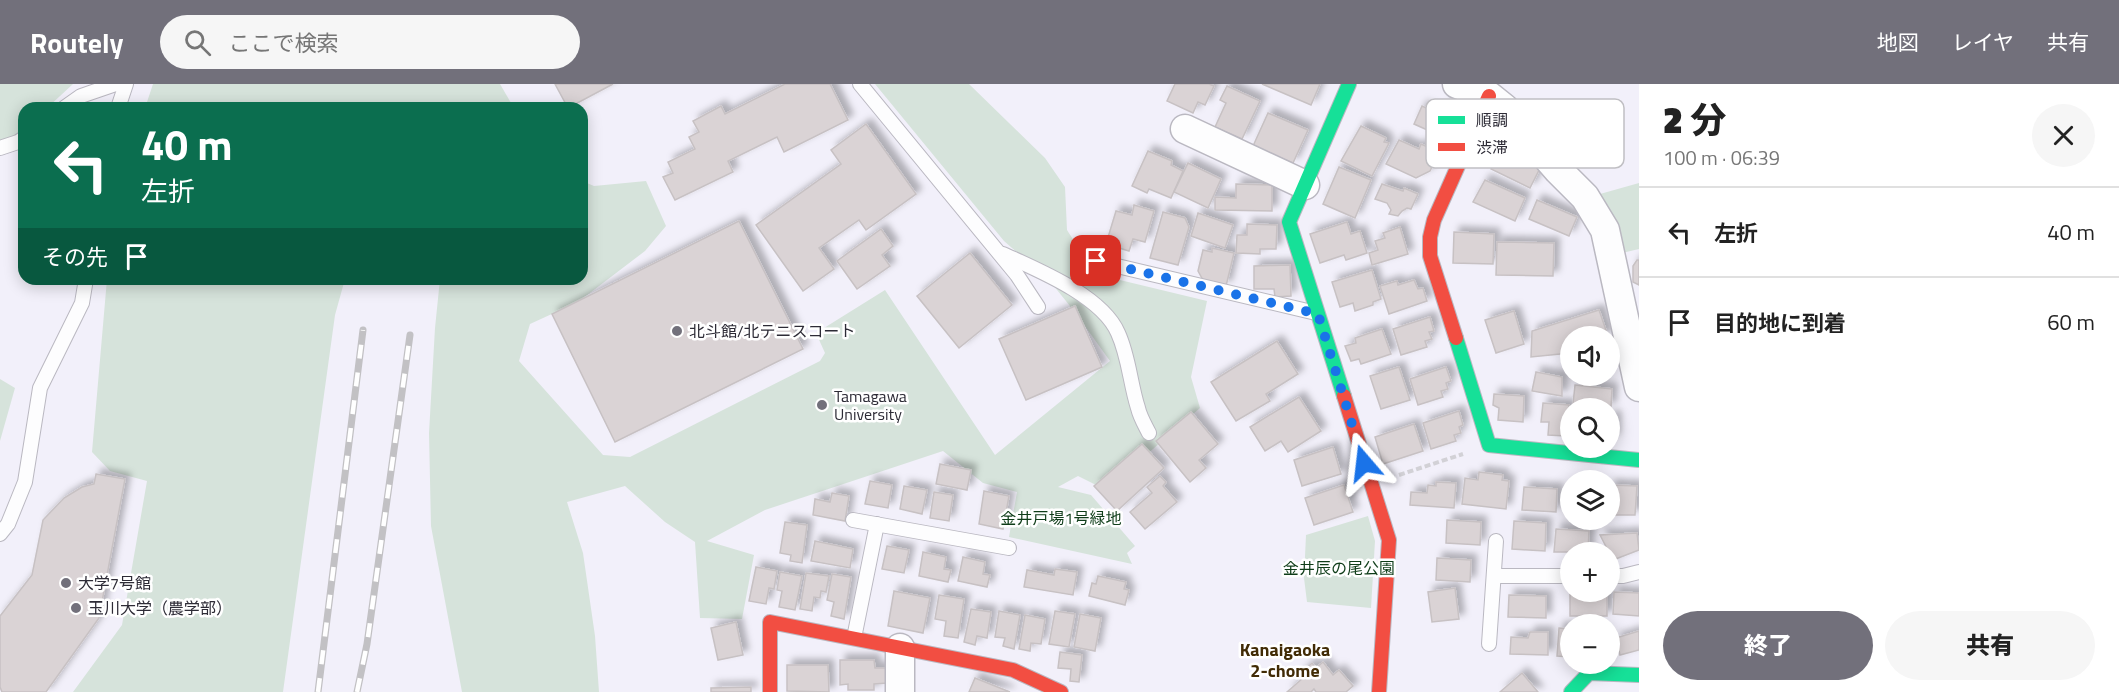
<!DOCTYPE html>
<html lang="ja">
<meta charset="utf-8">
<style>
body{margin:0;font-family:"Titillium Web","Noto Sans JP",sans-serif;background:#f6f6f6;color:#222;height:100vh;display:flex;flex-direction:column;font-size:22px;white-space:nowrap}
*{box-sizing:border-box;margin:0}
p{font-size:20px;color:#767676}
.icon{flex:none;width:33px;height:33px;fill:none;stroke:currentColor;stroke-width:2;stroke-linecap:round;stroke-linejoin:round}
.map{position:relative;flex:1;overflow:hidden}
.sheet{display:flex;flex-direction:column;background:#fff;width:480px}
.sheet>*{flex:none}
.top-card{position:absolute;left:18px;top:18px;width:570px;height:183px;border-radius:18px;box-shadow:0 3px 15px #0003;background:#0b6e4f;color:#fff;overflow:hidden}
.fabs{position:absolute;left:1560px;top:242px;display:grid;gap:12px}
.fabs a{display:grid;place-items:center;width:60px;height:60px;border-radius:50%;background:#fff;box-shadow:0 3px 15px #0003;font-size:30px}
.pin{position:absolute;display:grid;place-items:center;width:51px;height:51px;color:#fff;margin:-26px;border-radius:12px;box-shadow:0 3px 9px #0006}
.me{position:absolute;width:66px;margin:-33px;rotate:343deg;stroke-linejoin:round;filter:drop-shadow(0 0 4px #0008)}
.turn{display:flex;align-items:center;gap:21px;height:126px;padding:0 24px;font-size:27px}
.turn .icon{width:78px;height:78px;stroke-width:2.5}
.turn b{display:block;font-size:42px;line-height:51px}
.then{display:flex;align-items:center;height:57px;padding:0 24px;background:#0003;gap:12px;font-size:22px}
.round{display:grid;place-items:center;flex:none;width:63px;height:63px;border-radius:32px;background:#f6f6f6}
.overview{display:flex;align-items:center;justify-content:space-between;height:102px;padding:0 24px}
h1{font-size:36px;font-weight:800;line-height:45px}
.cta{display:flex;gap:12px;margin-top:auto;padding:12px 24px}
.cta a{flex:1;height:69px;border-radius:36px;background:#72707b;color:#fff;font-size:24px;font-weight:800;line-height:69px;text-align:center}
.cta a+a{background:#f6f6f6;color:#222}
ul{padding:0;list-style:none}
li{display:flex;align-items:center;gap:18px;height:90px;padding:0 24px;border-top:2px solid #e0e0e0}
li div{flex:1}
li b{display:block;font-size:22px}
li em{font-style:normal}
header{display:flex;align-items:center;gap:36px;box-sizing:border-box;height:84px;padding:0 30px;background:#72707b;color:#fff}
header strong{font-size:28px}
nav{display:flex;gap:33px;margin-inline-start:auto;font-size:21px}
.search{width:420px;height:54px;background:#f6f6f6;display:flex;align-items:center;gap:15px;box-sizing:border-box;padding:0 21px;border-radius:33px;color:#767676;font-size:22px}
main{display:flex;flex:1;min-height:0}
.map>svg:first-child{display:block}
</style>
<header>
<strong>Routely</strong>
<div class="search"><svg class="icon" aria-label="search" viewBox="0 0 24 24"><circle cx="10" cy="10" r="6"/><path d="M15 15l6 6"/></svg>ここで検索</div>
<nav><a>地図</a><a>レイヤ</a><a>共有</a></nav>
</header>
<main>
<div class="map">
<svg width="1639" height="608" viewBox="0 0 1639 608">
<defs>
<filter id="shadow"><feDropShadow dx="5.5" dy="-5.5" stdDeviation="3" flood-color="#0004"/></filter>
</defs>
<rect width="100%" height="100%" fill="#f2f0fa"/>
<g fill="#d6e3db">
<path d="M0,0h73l-26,24h-23v21l-24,20z"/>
<path d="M153,0h347l14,24h-369z"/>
<path d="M875,0h94l76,74 20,29 2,43 28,44 112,27 -16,76 9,31 -94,82 -28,-14 -20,11 33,8 44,51 -8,7 5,11 -123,-27 8,-45 -34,-9 -40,-32 -178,59 -58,31 47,14 -12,64 -42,-1 -5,-76 -30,-20 -40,-36 -58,16 16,51 12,83 4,56h-137l-31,-166 -2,-93 6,-105 5,-49h142v-98l12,5 52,-5 20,45 -21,25 -67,51 -48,22 -11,37 84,94 27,2 190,-96 5,-8 -9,-20 69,-43 110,165 115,-94 -36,-50 -25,-31 -45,-39z"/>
<path d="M1639,99v66l-17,4 -6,-31 -16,-28z"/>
<path d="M107,195h238l-10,36 -52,377h-210l49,-67 25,-144 -37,-10 -18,-19z"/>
<path d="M0,295l15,9 -15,53z"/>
<path d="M1368,432l7,25 -4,67 -64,-6 -3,-24 2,-43z"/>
</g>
<g fill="#dad3d5" stroke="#c7c1c3" stroke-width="1.5" filter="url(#shadow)">
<path d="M555,0h58l-45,24z"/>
<path d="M785,0h45l18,36 -64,32 -7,-15 -49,24 5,11 -58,28 -12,-23 10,-4 -5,-11 27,-13 -6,-12 10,-5 -6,-11 28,-15 4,8z"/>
<path d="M1175,0h34l5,2 -9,19 -7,-3 -5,11 -26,-12z"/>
<path d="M1262,0h58l-9,21z"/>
<path d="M1227,2l33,15 -18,38 -27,-12 11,-24 -6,-3z"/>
<path d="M1447,21l16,9 -11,27 -38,-17 8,-18 19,9z"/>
<path d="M1268,29l40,17 -15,33 -40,-17z"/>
<path d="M866,40l50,70 -50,36 -7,-10 -40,28 15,21 -31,22 -47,-66 85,-61 -10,-14z"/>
<path d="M1361,42l25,12 -2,4 5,1 -17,33 -31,-15z"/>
<path d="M1399,56l20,9 2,-5 18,8 -9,19 -14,7 -30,-14z"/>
<path d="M1502,64l39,18 -11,22 -39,-19z"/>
<path d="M1148,67l24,10 -1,4 12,6 -12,27 -22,-9 -2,4 -15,-7z"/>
<path d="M1188,79l33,16 -13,29 -34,-16z"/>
<path d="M1339,83l32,13 -16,38 -32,-14z"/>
<path d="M1485,96l40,18 -10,23 -42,-19z"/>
<path d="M1236,100l36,1v26l-57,-1v-13l21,1z"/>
<path d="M1382,100l21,7 1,-3 14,6 -7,15 -4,-1 -5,3 -4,5 -9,-2 2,-4 -4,-7 -12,-4z"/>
<path d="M1537,116l40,17 -8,19 -40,-17z"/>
<path d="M1134,121l20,6 -9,31 -12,-3 -4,12 -23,-7 10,-33 16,4z"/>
<path d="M1163,128l22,6 4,9 -11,38 -28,-7z"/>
<path d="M1198,129l35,12 -8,23 -34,-12z"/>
<path d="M739,137l64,128 -188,93 -63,-128z"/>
<path d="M1347,138l4,12 9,-3 7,22 -21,7 -2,-5 -24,8 -10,-29z"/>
<path d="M1247,140l30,1 -1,24h-16v5l-24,-1 1,-18h10z"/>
<path d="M1400,143l8,27 -36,11 -3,-12 9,-3 -3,-9 10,-3 -2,-5z"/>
<path d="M881,145l12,17 -11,9 8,11 -33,23 -20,-28z"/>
<path d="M1454,148l40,2 -1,30 -40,-1z"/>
<path d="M1497,158l57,1 -1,33 -57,-1z"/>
<path d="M1212,164l22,5 -8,33 -23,-6 -5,-9 5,-21 9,2z"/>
<path d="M970,169l42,52 -53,43 -42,-52z"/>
<path d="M1637,176h2v25l-6,-3v-16z"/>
<path d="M1290,181l1,31 -16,1 -1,-8h-20v-23z"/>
<path d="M1372,186l9,29 -8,3v3l-18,6 -2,-8 -13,4 -8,-25z"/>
<path d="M1414,196l4,9 5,-1 4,13 -38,13 -9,-28 17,-5 1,4z"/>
<path d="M1075,222l27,61 -76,33 -27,-61z"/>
<path d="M1599,226l9,26h-38v17l-39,4 1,-26z"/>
<path d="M1514,227l10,33 -28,9 -11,-33z"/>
<path d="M1430,233l4,14 -5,1 3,7 -7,2 2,6 -26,8 -8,-26z"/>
<path d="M1382,245l9,25 -30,10 -2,-5 -8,2 -6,-15 11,-3 -1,-5z"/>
<path d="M1277,257l21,33 -32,20 4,7 -34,20 -25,-39z"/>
<path d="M1399,283l11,33 -29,9 -11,-33z"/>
<path d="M1446,283l5,14 -5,2 2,6 -7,2 2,6 -25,8 -8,-26z"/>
<path d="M1536,288l26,5v19l-30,-5z"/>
<path d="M1575,301l37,4 -1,18 -38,-3z"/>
<path d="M1494,310l30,2 -1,26 -25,-2 1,-12 -6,-3z"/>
<path d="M1299,313l22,34 -33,21 -7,-11 -16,10 -15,-24z"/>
<path d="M1543,319l26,2 -4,31 -17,-1 1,-13h-8z"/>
<path d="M1459,327l4,14 -4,2 2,6 -7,2 2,6 -25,8 -8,-26z"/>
<path d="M1191,328l27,32 -19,16 7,8 -16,14 -34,-41z"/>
<path d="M1610,332l5,1 -1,22h-4z"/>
<path d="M1414,340l9,27 -40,13 -8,-27z"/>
<path d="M1142,360l22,24 -47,43 -23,-25z"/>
<path d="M1333,363l8,27 -39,12 -8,-26z"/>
<path d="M940,380l31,6 -4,20 -31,-6z"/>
<path d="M1479,388l24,3 -1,5 7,1 -3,28 -44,-5 3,-26 13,2z"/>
<path d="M96,390l29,5 -26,139 -53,74h-44l-2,-5v-71l32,-41 11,-55 21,-22 18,-11 12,-3z"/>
<path d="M1160,392l6,6 -3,4 14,16 -32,27 -15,-17 22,-19 -5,-6z"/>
<path d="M870,397l22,4 -4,23 -23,-4z"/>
<path d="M1436,398l20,1 -2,25 -44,-3 1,-13 16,1 1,-8 8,1z"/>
<path d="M1344,401l9,27 -39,13 -9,-27z"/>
<path d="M1610,401l27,1 -2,29h-25z"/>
<path d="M904,402l23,4 -5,24 -22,-5z"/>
<path d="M1524,403l33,2 -1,23 -34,-2z"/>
<path d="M984,407l25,5 -6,33 -24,-5z"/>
<path d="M1567,407h3v22h-5z"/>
<path d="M934,408l19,3 -4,26 -19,-3z"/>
<path d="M832,409l17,3 -4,25 -32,-6 2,-16 15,3z"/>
<path d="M1447,436l34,2 -1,23 -34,-2z"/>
<path d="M1514,437l32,2 -1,28 -33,-2z"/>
<path d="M785,438l22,3 -5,38 -12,-2 1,-6 -11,-2z"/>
<path d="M1556,445l33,2 -1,21h-34z"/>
<path d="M1637,449l2,17 -26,10 -13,-25z"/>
<path d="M815,457l38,8 -3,19 -39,-7z"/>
<path d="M887,462l22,4 -5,23 -22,-4z"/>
<path d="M923,468l23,5 -2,12 7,1 -3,12 -29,-6z"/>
<path d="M963,473l22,5 -2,12 7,1 -3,12 -29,-6z"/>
<path d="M1437,474l34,2 -1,22 -34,-2z"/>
<path d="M756,483l21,4 -3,18 -5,-1 -3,16 -17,-3z"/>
<path d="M1055,485l22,3 -4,23 -49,-8 3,-17 27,5z"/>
<path d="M780,488l22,4 -7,34 -16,-3 3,-16 -5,-1z"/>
<path d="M806,489l23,3 -3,16 -5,-1 -1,7 -6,-1 -2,14 -12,-2z"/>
<path d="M832,490l19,3 -7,42 -13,-3 3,-14 -7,-2z"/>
<path d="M1098,492l28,6 -2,7 5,1 -4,15 -36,-9 3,-13 4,1z"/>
<path d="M1455,504l4,31 -27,3 -4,-30z"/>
<path d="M894,507l36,7 -7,35 -35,-7z"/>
<path d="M1614,508l25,1v23l-26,-2z"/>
<rect x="1570" y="509" width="37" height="23"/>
<path d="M939,511l25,4 -6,39 -14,-2 2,-15 -11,-2z"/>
<path d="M1509,511l37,1v22l-38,-1z"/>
<path d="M971,525l20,3 -4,26 -10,-2 -2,9 -11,-3z"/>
<path d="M999,527l21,4 -6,34 -11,-3 2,-8 -10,-1z"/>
<path d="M1055,527l20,3 -6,33 -20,-3z"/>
<path d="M1080,530l21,4 -6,33 -21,-4z"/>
<path d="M1025,531l20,4 -4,25 -10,-1 -1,8 -11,-2z"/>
<path d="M736,538l7,33 -25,5 -7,-32z"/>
<path d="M1559,544l11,1v28l-13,-1z"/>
<path d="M1639,547v19l-19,5 -4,-17z"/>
<path d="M1530,548h18v23l-38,-1 1,-17 17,1z"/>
<path d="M1060,568l22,3 -3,27 -9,-1 1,-12 -13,-1z"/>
<path d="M840,576h34l1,8h13v15l-14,1v6h-26v-6l-8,1z"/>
<path d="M1323,578l10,13 6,-5 14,16 -7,6h-30l-2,-3 -3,3h-24l16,-14 -3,-4 12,-11 4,5z"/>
<path d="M787,581h41l1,27 -42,-1z"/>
<path d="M1522,589l16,19h-38z"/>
<path d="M975,594l35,14h-41z"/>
<path d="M751,603v5h-40v-4z"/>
</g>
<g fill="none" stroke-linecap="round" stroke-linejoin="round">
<g stroke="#bab8c1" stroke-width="16">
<g id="lane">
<path d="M860,0l157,191 21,32"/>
<path d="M64,24l17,-12 35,-12"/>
<path d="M118,24l8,-24"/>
<path d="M0,64l18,-6 6,-4"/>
<path d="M1003,170c35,16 99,42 115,79 11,24 12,50 20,75 2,9 7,17 11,25"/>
<path d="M1096,177l220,52"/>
<path d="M853,436l156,28"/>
<path d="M0,450l8,-10 17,-42 15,-94 42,-85 4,-24"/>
<path d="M1494,492h76"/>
<path d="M1610,492h13l16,-4"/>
<path d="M854,554l23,-114"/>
<path d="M1489,560l7,-103"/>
</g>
</g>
<g stroke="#bab8c1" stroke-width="31">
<g id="street">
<path d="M1457,0l32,12 15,12 54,62 27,27 20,33 34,157"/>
<path d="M1185,45l120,56"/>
<path d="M900,608v-44"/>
</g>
</g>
<g stroke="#bab8c1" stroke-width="16">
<g id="fast">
<path d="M1456,254l33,107 150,15"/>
<path d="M1344,312l-55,-174 60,-138"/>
<path d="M1571,608l18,-19 50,2"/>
</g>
</g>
<g stroke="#bab8c1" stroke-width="16">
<g id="jam">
<path d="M1456,254l-26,-82v-19l4,-17 55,-124"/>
<path d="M1344,312l45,144 -10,152"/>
<path d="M770,608v-70l243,48 48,22"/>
</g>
</g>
<path stroke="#d2d1d6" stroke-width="4" stroke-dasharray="6 3" stroke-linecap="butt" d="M1399,391l64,-21"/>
<use href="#lane" stroke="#fdfdfe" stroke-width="14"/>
<use href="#street" stroke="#fdfdfe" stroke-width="28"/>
<use href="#fast" stroke="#16e098" stroke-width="14"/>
<use href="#jam" stroke="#f24e42" stroke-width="14"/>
<g stroke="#c2c1c4" stroke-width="7">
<g id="rail">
<path d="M318,608l45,-362"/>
<path d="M357,608l10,-48 43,-309"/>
</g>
</g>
<use href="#rail" stroke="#fff" stroke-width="4.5" stroke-dasharray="14" stroke-linecap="butt"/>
</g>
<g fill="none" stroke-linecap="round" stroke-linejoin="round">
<path stroke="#1a73e8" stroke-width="10" stroke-dasharray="0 18" d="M1096,177l222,53 46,149"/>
</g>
<g fill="#72707b" stroke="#fff" stroke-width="2">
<circle cx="677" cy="247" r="6"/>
<circle cx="822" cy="321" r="6"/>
<circle cx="66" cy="499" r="6"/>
<circle cx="76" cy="524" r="6"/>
</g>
<g text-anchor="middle" stroke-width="5" stroke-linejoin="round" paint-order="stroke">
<g font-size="16" fill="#2d2b36" stroke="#fff" text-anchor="start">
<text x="689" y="253">北斗館/北テニスコート</text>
<text x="834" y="318">Tamagawa<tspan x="834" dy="18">University</tspan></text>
<text x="78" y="505">大学7号館</text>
<text x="88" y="530">玉川大学（農学部）</text>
</g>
<g font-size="16" fill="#0f3d19" stroke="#fff">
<text x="1061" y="440">金井戸場1号緑地</text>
<text x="1339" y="490">金井辰の尾公園</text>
</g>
<g font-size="18" font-weight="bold" fill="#412b05" stroke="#fff">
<text x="1285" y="572">Kanaigaoka<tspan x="1285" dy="21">2-chome</tspan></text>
</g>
</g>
<rect x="1426" y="15" width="198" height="69" rx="9" fill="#fff" stroke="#c0bfc3" stroke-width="1.5"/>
<rect x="1438" y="32" width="27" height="8" fill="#16e098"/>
<rect x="1438" y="59" width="27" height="8" fill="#f24e42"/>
<g font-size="16" fill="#2d2b36">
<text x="1476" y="42">順調</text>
<text x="1476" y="69">渋滞</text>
</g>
</svg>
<div class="fabs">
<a><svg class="icon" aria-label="sound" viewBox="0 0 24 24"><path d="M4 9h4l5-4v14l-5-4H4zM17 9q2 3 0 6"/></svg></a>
<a><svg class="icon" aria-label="search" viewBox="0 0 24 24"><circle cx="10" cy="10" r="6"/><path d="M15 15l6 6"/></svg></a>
<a><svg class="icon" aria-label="layers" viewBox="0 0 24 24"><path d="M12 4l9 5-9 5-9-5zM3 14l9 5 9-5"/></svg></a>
<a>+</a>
<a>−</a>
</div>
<div class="pin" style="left:1096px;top:177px;background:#d93025"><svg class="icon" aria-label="arrive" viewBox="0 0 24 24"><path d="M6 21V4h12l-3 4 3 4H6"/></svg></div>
<svg class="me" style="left:1364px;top:379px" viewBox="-20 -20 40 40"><path d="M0-17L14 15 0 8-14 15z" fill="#1a73e8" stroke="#fff" stroke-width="4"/></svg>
<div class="top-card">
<div class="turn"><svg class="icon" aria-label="left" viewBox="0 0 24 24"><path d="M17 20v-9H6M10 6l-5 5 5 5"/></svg><div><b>40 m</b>左折</div></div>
<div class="then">その先<svg class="icon" aria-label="arrive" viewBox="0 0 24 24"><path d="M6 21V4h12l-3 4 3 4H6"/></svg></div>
</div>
</div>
<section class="sheet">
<div class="overview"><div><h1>2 分</h1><p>100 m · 06:39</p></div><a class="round"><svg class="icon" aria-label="close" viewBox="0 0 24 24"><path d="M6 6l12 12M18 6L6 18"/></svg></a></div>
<ul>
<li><svg class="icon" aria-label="left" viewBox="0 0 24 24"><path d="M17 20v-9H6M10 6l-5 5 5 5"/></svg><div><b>左折</b></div><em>40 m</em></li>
<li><svg class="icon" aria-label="arrive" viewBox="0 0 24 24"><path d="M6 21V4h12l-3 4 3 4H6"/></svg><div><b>目的地に到着</b></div><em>60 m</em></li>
</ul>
<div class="cta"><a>終了</a><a>共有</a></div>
</section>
</main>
